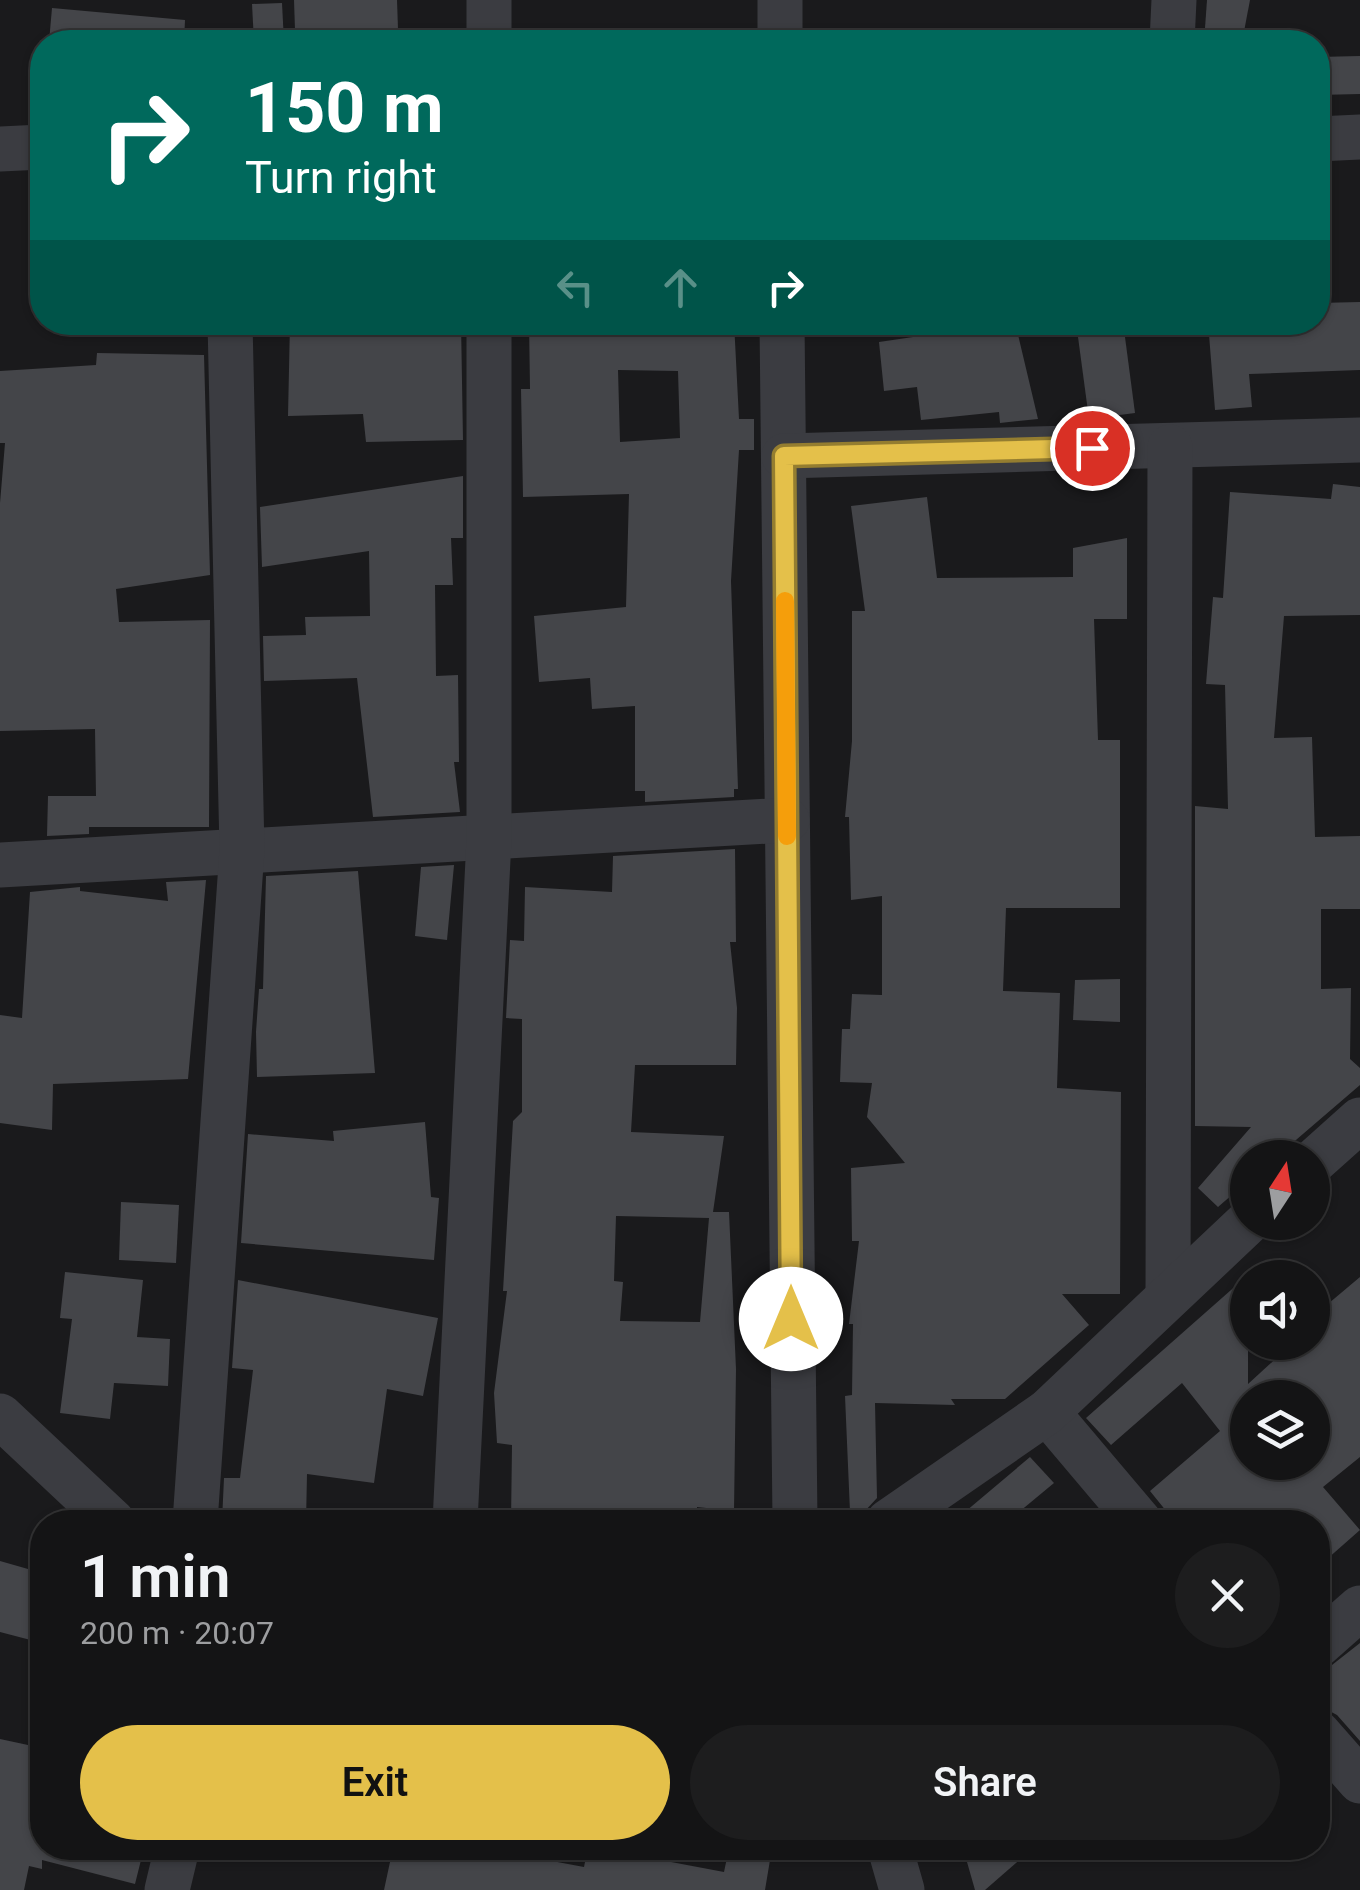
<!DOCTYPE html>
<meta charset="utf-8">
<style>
body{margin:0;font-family:Roboto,sans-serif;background:#1d1d1e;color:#f1f3f6;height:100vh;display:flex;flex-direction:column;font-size:38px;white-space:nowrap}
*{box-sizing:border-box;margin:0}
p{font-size:32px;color:#9d9ea0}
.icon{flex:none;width:55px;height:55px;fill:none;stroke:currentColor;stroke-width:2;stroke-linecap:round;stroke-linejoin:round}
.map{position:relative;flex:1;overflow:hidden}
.panel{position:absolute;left:30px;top:1510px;width:1300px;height:350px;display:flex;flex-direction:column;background:#141415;border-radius:40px;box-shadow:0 2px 8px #0004,0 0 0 2px #333334}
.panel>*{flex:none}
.top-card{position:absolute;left:30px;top:30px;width:1300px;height:305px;border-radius:40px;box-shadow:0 2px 8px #0004,0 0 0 2px #333334;background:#00695c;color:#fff;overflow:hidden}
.needle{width:65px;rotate:12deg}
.tools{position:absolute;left:1230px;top:1140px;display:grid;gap:20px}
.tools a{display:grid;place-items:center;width:100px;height:100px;border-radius:50%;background:#141415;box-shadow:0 2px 8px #0004,0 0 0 2px #333334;font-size:50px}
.pin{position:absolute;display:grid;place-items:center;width:85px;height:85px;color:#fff;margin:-42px;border:5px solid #fff;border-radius:50%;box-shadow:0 2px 10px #0007}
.me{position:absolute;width:110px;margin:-55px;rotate:0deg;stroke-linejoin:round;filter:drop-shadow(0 0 8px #0008)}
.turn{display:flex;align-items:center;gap:35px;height:210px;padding:0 50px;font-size:45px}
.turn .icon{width:130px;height:130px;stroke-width:2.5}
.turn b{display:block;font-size:70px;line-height:85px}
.lanes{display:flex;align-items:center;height:95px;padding:0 50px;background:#0003;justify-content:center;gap:50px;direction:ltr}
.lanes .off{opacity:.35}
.round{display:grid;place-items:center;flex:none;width:105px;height:105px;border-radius:52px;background:#1d1d1e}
.summary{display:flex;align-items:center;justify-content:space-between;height:170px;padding:0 50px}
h1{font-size:60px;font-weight:600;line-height:75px}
.button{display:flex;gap:20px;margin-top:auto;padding:20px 50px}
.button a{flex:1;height:115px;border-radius:60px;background:#e4c04a;color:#111;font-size:40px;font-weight:600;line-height:115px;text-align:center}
.button a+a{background:#1d1d1e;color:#f1f3f6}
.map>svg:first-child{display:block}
</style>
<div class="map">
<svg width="1360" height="1890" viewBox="0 0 1360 1890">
<rect width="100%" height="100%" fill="#1a1a1c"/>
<g fill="#444549" fill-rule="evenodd">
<path d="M294,0h103l1,29 -103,1z"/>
<path d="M1207,0h43l-8,42h-38z"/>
<path d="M282,3l2,39h-30l-2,-38z"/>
<path d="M52,8l133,12 -1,22h-135z"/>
<path d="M1360,56v38l-42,1v-38z"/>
<path d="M1360,302v68l-111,4 3,33 -37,3 -7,-88h110v-19z"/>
<path d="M290,322h171l2,118 -97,2 -3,-28 -75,2z"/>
<path d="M529,322h205l5,97h15v31h-15l-8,131 7,208h-4v8l-89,5v-11h-10v-85l-43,3 -2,-31 -51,4 -5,-66 92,-9 3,-113 -106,3 -2,-108h9zM618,370l60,1 2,67 -60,4z"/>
<path d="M1015,322l23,97 -38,4 -1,-11 -78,8 -4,-33 -33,4 -5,-49z"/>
<path d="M1076,322h47l12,91 -46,6z"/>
<path d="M97,353l107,2 6,220 -94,14 3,33 91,-2 -1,207h-120v7l-42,2 1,-40h48l-1,-67 -95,2v-228l5,-60h-5v-72l96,-6z"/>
<path d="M463,476v62h-12l2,47h-18l1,91 22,-1 1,87h-5l6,50 -87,5 -16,-139 -93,3 -1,-45 43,-1 -1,-18 65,-1 -1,-65 -107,16 -2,-60z"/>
<path d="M1333,484l27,3v128l-76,1 -10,122 38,-1 3,100 45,-1v73h-39v80l30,-1 -1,71 10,9v17l-85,73h-27v23l-30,26 -20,-19 53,-61 -56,-1v-320l33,3 -3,-124 -19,-1 7,-87 10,1 7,-106 101,7z"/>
<path d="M927,497l10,81 136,-1v-29l54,-10v81h-33l4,121h22v168h-114l-3,83 57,2 -3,95 64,4 -1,202h-58l27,31 -84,74h-54l4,6 -80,-2 2,95 -13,14h-14l-5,-116 7,-1 1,-71h-4l10,-83h-7l-1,-73 54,-5 -38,-46 5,-34 -32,-1 2,-53h8l2,-35 30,1v-99l-31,4 -2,-83h-4l7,-76v-130h13l-14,-105z"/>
<path d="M735,849l1,93h-6l7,66 -1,57h-101l-4,67 93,4 -11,76h16l7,157 -2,142 -37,-4v15h-186l1,-77 -15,-2 -3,-50 13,-102h-4l10,-170 9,-9v-93l-16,-1 4,-78 14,1 1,-54 87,5 1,-36zM616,1216l93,2 -9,104 -80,-1 3,-39 -9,-1z"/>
<path d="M454,865l-7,75 -32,-4 6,-69z"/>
<path d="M358,871l17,202 -118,4 -1,-45 3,-43h4l3,-113z"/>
<path d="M206,880l-18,199 -135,5 -1,46 -52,-7v-108l22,3 8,-126 50,-5v4l88,10 -2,-19z"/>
<path d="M1120,979v43l-47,-2 2,-40z"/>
<path d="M425,1122l6,75 8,1 -5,62 -193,-17 7,-109 86,7 -1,-10z"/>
<path d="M121,1202l58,3 -3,58 -57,-3z"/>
<path d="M65,1272l78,8 -6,57 33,2 -2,47 -54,-3 -4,36 -50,-6 12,-94 -12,-1z"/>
<path d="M1248,1275v109l46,-42h18v-16l8,-7 -4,-5 44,-37v180l-37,30 37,43 -42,37v-45h-143l-25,-31 70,-60 -38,-48 -71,62 -25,-27zM1248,1398h64v64h-64z"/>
<path d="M238,1280l200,38 -15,78 -36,-7 -13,94 -67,-9 -1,48 -84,-1 2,-43h16l13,-108 -21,-2z"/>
<path d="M1030,1457l24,26 -47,39h-54z"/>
<path d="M0,1561l42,12v70l-42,-11z"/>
<path d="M1360,1643v98l-23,-26 -19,-10v-29z"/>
<path d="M0,1739l42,9v100h102l-9,36 -93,-24v9l-13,-3 -5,24h-24z"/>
<path d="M393,1848h90l101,19 3,-15 21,4 1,-8h43l-2,10 74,14 5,-24h43l-7,42h-381z"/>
<path d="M963,1848h70l-48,42h-10z"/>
</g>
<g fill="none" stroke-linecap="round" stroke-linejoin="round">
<g stroke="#3b3c41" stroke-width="45">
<path d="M489,0v42"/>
<path d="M780,0v42"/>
<path d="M1172,42l2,-42"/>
<path d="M1318,139l42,-2"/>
<path d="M0,149l42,-2"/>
<path d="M782,322l13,1200"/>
<path d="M784,456l576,-16"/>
<path d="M0,865l787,-45"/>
<path d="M1312,1163l48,-43"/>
<path d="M1168,1294l2,-847"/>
<path d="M1047,1412l93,110"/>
<path d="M0,1416l113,106"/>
<path d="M195,1522l47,-672 -12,-528"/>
<path d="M455,1522l34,-683v-517"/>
<path d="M888,1522l159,-110 201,-190"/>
<path d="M1318,1645l42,-37"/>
<path d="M1318,1733l42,48"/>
<path d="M890,1848l12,42"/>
<path d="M167,1890l10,-42"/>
</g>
</g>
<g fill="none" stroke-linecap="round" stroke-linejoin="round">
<g stroke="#947d30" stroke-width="25">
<path id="route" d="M791,1319l-7,-863 308,-8"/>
</g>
<use href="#route" stroke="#e4c04a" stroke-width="18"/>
<path stroke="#f59e0b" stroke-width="18" d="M785,601l2,235"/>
</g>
</svg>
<div class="tools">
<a><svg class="needle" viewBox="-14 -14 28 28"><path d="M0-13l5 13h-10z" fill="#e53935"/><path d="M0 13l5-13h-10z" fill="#9d9ea0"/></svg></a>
<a><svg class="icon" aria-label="sound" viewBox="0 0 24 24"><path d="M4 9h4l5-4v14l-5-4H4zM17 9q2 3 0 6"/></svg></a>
<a><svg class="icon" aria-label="layers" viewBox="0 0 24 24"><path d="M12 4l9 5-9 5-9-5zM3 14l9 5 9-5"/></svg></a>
</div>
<div class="pin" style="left:1092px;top:448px;background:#d93025"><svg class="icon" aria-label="arrive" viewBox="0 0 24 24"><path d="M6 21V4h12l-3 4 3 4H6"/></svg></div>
<svg class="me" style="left:791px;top:1319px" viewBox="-20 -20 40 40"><circle r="19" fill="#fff"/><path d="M0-13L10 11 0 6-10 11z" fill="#e4c04a"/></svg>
<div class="top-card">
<div class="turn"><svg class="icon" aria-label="right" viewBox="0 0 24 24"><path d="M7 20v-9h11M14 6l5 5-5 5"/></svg><div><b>150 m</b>Turn right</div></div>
<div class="lanes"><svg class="icon off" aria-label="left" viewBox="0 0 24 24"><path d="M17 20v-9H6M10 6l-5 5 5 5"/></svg><svg class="icon off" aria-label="ahead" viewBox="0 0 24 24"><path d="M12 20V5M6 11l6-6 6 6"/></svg><svg class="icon" aria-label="right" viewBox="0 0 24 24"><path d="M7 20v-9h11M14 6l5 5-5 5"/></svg></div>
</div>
<section class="panel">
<div class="summary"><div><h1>1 min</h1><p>200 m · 20:07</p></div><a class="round"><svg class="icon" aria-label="close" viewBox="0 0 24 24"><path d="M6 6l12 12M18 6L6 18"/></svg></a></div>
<div class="button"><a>Exit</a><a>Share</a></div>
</section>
</div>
